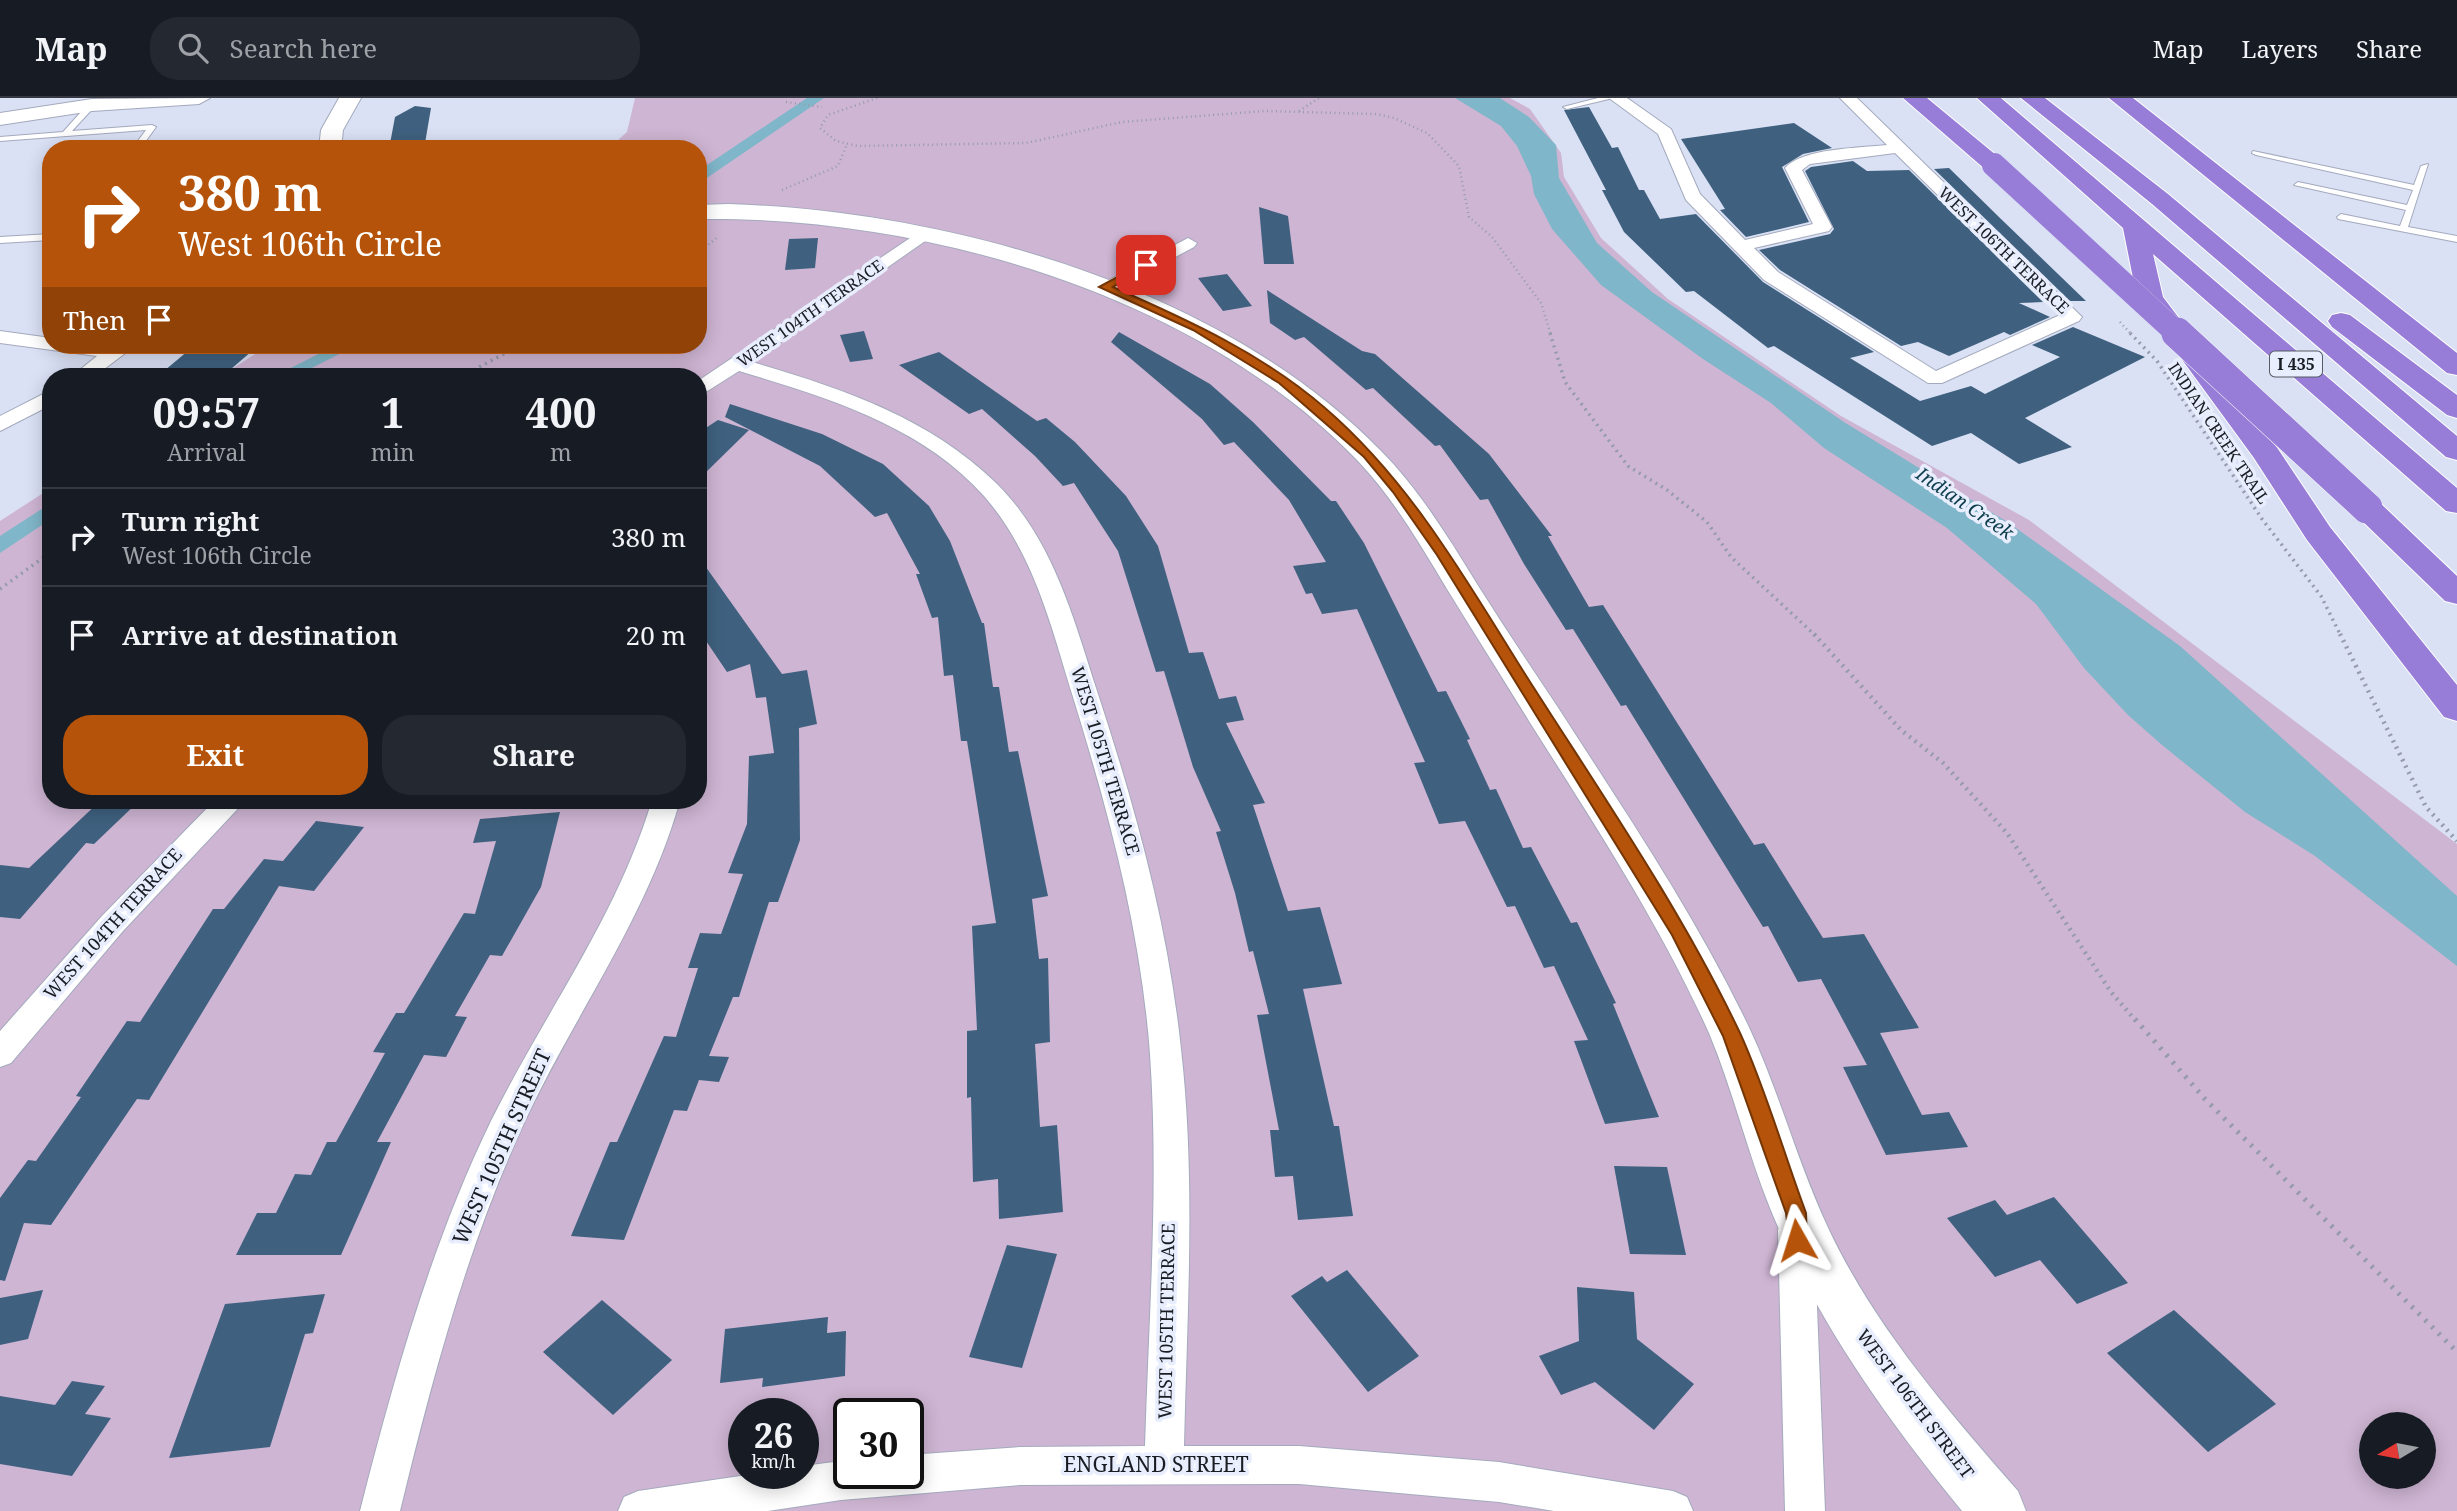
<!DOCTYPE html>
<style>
body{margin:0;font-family:"Noto Serif",serif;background:#242831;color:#f1f3f6;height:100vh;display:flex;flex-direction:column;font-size:26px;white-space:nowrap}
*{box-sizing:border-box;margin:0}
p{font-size:23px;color:#9ea1a6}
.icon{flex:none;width:38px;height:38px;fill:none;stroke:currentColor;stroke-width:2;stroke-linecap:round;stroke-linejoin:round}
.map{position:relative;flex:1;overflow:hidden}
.drawer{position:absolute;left:42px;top:270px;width:665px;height:441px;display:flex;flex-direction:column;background:#171b24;border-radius:28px;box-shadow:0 4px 18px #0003}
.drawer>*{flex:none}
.top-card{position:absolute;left:42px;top:42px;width:665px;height:214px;border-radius:28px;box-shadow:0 4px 18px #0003;background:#b45309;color:#fff;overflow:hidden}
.needle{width:46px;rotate:260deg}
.controls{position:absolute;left:2359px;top:1314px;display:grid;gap:14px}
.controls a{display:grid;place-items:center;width:77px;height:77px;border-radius:50%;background:#171b24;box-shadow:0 4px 18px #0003;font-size:35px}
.speed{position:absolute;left:728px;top:1300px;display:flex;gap:14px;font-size:35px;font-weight:700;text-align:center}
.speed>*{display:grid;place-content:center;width:91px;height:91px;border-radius:50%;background:#171b24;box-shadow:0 4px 18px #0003;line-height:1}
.speed small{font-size:18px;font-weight:400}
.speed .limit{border:4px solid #111;border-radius:10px;background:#fff;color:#111}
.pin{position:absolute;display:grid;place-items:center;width:60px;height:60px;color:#fff;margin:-30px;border-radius:14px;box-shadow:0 4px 10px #0006}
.me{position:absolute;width:77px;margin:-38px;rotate:354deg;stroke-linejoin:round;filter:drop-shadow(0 0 5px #0008)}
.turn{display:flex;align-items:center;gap:24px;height:147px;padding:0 21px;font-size:32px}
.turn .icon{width:91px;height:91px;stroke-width:2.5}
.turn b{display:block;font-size:49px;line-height:60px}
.then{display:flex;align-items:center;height:66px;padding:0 21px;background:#0003;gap:14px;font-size:26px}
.eta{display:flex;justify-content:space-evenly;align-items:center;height:119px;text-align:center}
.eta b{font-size:42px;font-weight:700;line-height:49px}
.primary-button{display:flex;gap:14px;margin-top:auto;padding:14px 21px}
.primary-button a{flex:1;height:80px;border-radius:28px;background:#b45309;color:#fff;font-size:28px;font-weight:700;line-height:80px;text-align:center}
.primary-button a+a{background:#242831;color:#f1f3f6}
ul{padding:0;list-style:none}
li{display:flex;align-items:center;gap:21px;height:98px;padding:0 21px;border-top:2px solid #363941}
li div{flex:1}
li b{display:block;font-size:26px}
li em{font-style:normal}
header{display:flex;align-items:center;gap:42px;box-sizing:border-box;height:98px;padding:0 35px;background:#171b24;border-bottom:2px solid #363941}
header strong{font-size:33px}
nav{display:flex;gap:38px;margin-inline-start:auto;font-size:24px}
.search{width:490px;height:63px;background:#242831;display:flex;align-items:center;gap:18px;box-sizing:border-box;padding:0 24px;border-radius:28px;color:#9ea1a6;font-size:26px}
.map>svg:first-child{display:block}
</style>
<header>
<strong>Map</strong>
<div class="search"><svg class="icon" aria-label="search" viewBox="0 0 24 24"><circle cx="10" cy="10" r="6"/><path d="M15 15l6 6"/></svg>Search here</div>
<nav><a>Map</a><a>Layers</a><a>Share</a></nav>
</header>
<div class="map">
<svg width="2457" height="1413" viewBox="0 0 2457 1413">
<rect width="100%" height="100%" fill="#dae1f5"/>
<path fill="#ceb5d3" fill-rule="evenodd" d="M635,0h875l20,11 31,44 3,24 37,61 67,61 173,117 188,104 428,324v667h-2457v-990l51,-33v312h647v-424h-477l48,-31h429v-196h-90l19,-17zM744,1316h59v60h-59zM849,1316h59v60h-59zM2371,1326h53v53h-53z"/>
<g fill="#80b6c9">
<path d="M807,0h17l-126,86v-13z"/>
<path d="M1455,0h45l29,19 27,28 3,33 38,65 55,49 192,130 165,101 171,123 277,250v70l-142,-110 -70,-44 -83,-67 -34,-30 -44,-47 -48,-64 -89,-76 -123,-80 -53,-45 -68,-44 -102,-74 -49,-56 -18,-35 -3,-18 -14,-30 -16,-20z"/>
<path d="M336,247h21l-61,31h-21z"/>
<path d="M51,405v16l-51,34v-17z"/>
</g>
<g fill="#3f617f">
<path d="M415,8l16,2 -7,41h-35l6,-32z"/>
<path d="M1589,9l23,41 6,-1 21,43h5l16,29 36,-5 67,68 111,70 -24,6 70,43 51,-15 14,8 75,-37 -28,-12 41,-18 72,30 -120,61 47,29 -53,17 -48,-31 -39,13 -158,-100 -6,2 -74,-57 -8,1 -62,-60 -22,-42h4l-42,-80z"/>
<path d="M1794,25l38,25 -29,6 -21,13 27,55 -63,15 -26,-27 5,-1 -44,-70z"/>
<path d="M1853,63l14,10 42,-1 134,132 -24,1 31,14 -40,18 -6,-3 -55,24 -31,-14 -17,4 -121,-76 -21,-20 71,-16 4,-5 -29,-58 6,-4z"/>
<path d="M1949,70l52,51 85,82h-16l-136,-132z"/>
<path d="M1259,109l29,9 6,48h-30z"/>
<path d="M818,140l-3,30 -30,2 4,-31z"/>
<path d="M1227,176l25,32 -29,5 -25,-33z"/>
<path d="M1267,192l95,61 13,3 114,100 63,82h-4l41,71 14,-2 151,240 10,-2 59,95 41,-4 55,94 -39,5 42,82 27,-3 19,35 -82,8 -43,-88 24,-2 -46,-86 -23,3 -30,-56 -5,1 -137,-222 -5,1 -48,-77 -7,1 -42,-66 -36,-65 -8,1 -40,-55 -5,1 -62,-58 -7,2 -62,-53 -9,3 -25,-17z"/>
<path d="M864,233l9,28 -23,3 -10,-27z"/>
<path d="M1119,234l91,52 43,38 78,79h5l28,42 74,149 8,-1 24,48 -3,1 23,50 6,-1 27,59 8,-1 40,76 6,-1 39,81 -3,1 46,113 -54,7 -31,-83 14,-1 -34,-74 -10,2 -29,-62 -8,1 -42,-86 -26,3 -25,-61 11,-1 -68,-153 -35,5 -10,-21 -6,1 -13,-28 33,-4 -37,-62 -55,-58 -10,3 -22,-26 -91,-77z"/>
<path d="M195,247h64l-36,31h-65z"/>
<path d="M939,254l98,69 9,-3 29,24 51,54 32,50 31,107 14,-1 16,47 17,-3 8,24 -18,3 39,80 -12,2 35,106 32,-4 22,77 -39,5 31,137h5l14,90 -55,4 -5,-44 -18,1 -5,-47h9l-22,-115 12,-1 -16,-63 -4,1 -14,-59 -19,-61 5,-1 -28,-64 -29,-96 -8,1 -38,-121 -44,-68 -11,3 -28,-30 -53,-47 -13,5 -70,-49z"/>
<path d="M730,306l92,30 61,30 46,42 21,35 32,82h2l9,64h6l10,65 9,-1 30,145 -16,3 7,60 9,-1 2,84 -15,2 5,83 17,-2 6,87 -64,7 -1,-40 -25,3 -2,-85 -4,1v-67l10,-1 -5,-104 24,-3 -29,-182h-6l-8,-66 -9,1 -6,-59 -6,1 -16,-44h4l-33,-61 -12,4 -55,-51 -95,-49z"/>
<path d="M718,322l31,10 -51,50v-47z"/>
<path d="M698,458l84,118 25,-4 10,54 -18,4 1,112 -22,62h-9l-30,95h-6l-24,59 20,1 -10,25 -20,-2 -12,31 -13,-1 -50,130 -53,-4 39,-94h7l47,-106 12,1 22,-69h-10l12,-35 21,1 22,-60 -15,-1 19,-49 2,-68 25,-3 -8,-56 -10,1 -6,-34 -23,8 -29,-43z"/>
<path d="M101,702h39l-46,44 -8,-1 -66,76 -20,-2v-52l29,3z"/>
<path d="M560,714l-19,75 -39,69 -12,-1 -35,61 12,1 -21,40 -22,-2 -47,87h14l-50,113h-105l21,-42h19l19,-39 16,1 16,-33h9l49,-89 -12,-1 23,-39h8l60,-100 11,1 21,-73 -23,2 7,-24z"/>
<path d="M316,723l48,6 -50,64 -35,-5 -130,214 -12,-1 -86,126 -27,-2 -19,58 -5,-1v-82l28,-38 8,1 45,-64 -5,-1 51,-75 13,1 73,-113h11l40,-50 19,2z"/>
<path d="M1614,1068l53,1 19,88 -56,-1z"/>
<path d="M2054,1099l74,86 -51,21 -37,-44 -45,17 -48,-59 48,-18 12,15z"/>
<path d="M1007,1147l50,9 -35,114 -53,-11z"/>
<path d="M1347,1172l72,86 -51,36 -77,-96 31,-20 5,6z"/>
<path d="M1577,1189l57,5 3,47 57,45 -40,46 -59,-48 -34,13 -22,-39 40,-15z"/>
<path d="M43,1192l-15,49 -28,6v-47z"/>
<path d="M325,1196l-12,39 -8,1 -35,113 -101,11 56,-154z"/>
<path d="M602,1202l70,60 -59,55 -70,-63z"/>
<path d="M2174,1212l102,94 -68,48 -101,-99z"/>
<path d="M828,1219l-1,16 19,-2 -1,45 -83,11 1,-9 -43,5 5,-54z"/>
<path d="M72,1283l33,5 -20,28 26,4 -39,58 -72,-12v-68l55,9z"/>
</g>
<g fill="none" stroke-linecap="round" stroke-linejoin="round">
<g stroke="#a4aabd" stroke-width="2">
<g id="lane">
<path d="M1598,0h15l-46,11 -4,-2z"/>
<path d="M89,5l7,2 -24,26 80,-6 4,2 -16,22h-8l14,-19 -146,11v-4l63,-5z"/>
<path d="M2253,53l161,34 7,-19 7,-2 -20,63 49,9v6l-119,-23 -1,-2 4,-3 59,12 6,-16 -112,-25 4,-3 109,23 6,-15 -157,-35 -4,-2z"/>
<path d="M51,136v6l-51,3v-6z"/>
</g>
</g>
<g stroke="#a4aabd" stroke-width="2">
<g id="street">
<path d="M1609,0h18l44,31 29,65 45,46 68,-16 -28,-56c17,-20 75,-20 102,-23l-47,-47h17l225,219 -3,4 -137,62h-14l-164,-103 -78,-80 -28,-66zM1895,55l165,162 -124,56 -158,-99 -24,-24 75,-17 3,-4 -30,-57 8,-6z"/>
<path d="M922,132l9,5 -3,4 -176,123c89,26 176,55 244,121 56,55 77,133 100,205 39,118 72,237 85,361 15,131 6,265 3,397h115l200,16 174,29 14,6 6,14h-139l-55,-9 -200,-18 -279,1 -179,15 -73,11h-150l6,-14 14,-6 116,-17h49v-8l46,-6v14h59v-19l112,-8 125,-1c4,-131 14,-261 5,-392 -9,-122 -41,-241 -77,-357 -22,-71 -39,-144 -89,-201 -62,-70 -158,-99 -245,-125l-41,26v-16z"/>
<path d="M1188,140l9,5 -3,4 -82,44 -7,2 -9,-6z"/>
<path d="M0,233l51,7v7h79l2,3 -37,28h-23l25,-20 -97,-13z"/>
<path d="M51,292v15l-51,26v-15z"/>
<path d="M215,702h31l-123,131 -112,132 -11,4v-36l102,-115z"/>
<path d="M652,702h28c-32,116 -106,215 -156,323 -57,124 -92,256 -124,388h-40c34,-133 71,-266 131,-390 53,-107 127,-206 161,-321z"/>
<path d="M1796,1117l13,4 5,11 11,281h-40l-7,-281 5,-11z"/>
</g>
</g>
<g stroke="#a4aabd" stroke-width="2">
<g id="secondary">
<path d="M210,0l-11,6 -107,7 -92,14v-12l92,-14z"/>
<path d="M339,0h22l-18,32 -2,19h-22l2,-19z"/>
<path d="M729,106c222,7 493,84 651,246 39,39 68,87 97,134 26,41 53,82 80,122 65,101 133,201 186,309 35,70 53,146 87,217 46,96 118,179 188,259l8,20h-64c-76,-93 -146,-191 -192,-303 -23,-57 -37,-118 -61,-175 -49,-109 -116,-211 -180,-312 -27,-44 -55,-88 -82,-132 -27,-45 -53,-90 -89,-128 -161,-167 -433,-245 -660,-242v-14z"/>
</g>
</g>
<g stroke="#fff" stroke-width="2">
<g id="highway">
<path d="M1903,0h24l75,62 3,5 -3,5h-16z"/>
<path d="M1977,0h24l456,390v25l-11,-2 -293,-257 10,43 115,152 52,78 127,158v36l-13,-4 -137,-177 -53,-82 -117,-160 -14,-70z"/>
<path d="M2021,0h24l123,96 289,242v24l-11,-3 -294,-253z"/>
<path d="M2109,0h24l324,255v22l-10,-2z"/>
<path d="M2341,215l9,2 107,80v23l-10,-3 -115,-88 -4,-6 4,-6z"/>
<path d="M2367,401l11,2 79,75v28l-12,-3 -89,-86 -5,-7 5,-7z"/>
</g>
</g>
<g stroke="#969bab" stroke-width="2.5" stroke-dasharray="1 3.5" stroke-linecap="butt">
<path d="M877,0l-49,17 -8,13 16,13 22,5 168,-3 96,-21 142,-11 112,3 18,4 33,15 32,33 10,51 23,20 49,66 10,32"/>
<path d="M786,4l36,5"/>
<path d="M1299,13l20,-13"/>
<path d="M782,92l56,-24 9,-22"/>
<path d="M698,155l21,-17"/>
<path d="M2120,224l12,13"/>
</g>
<g stroke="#969bab" stroke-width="3.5" stroke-dasharray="2 4.5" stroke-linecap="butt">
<path d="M1550,235l15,49 63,84 39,24 40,32 24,35 85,79"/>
<path d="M2130,235l27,28 105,158 59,77 20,40"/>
<path d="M462,278l59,-31"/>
<path d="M0,491l51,-37"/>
</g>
<g stroke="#969bab" stroke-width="4.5" stroke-dasharray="2 5" stroke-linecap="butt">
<path d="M1814,536l87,96 42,33 64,70 104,159 25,29"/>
<path d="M2340,536l86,173 31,34"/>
</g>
<path stroke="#969bab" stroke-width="5" stroke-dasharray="2.5 7" stroke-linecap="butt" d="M2135,921l70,80 252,253"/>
<use href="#lane" fill="#fff" fill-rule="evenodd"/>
<use href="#street" fill="#fff" fill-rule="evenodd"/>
<use href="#secondary" fill="#fff" fill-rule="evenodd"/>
<use href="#highway" fill="#977dd7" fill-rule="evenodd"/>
<g stroke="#fff" stroke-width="24" stroke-linecap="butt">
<path id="highway-bridge-far1" d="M1994,67l185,170"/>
</g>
<g stroke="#fff" stroke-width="32" stroke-linecap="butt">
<path id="highway-bridge" d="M2177,235l190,175"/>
</g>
<use href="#highway-bridge-far1" stroke="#977dd7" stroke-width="24"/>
<use href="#highway-bridge" stroke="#977dd7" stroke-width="31"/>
</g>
<path fill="#b45309" stroke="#753606" stroke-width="2" d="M1143,165l8,2 -38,22c75,33 150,67 212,121 86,74 141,172 200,266 75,118 155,233 215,359 26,57 44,121 66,180l1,27 -3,6 -7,3 -7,-3 -4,-33 -63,-177 -51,-101 -235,-380 -44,-63 -29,-35 -85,-74 -86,-53 -94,-43z"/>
<g text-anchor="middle" stroke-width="7" stroke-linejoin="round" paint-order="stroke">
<g font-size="16" fill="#191c23" stroke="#e9eefe">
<text transform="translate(2004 152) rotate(44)" y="6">WEST 106TH TERRACE</text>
<text transform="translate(810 215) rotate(-35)" y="6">WEST 104TH TERRACE</text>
<text transform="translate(2219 335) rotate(56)" y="6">INDIAN CREEK TRAIL</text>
</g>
<rect fill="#e9eefe" stroke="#575b65" stroke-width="2" x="2270" y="253.5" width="52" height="25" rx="5"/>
<g font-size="16" font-weight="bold" fill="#191c23">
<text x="2296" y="272">I 435</text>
</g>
<g font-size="18" fill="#191c23" stroke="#e9eefe">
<text transform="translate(1105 663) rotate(73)" y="6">WEST 105TH TERRACE</text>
<text transform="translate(113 826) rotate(-48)" y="6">WEST 104TH TERRACE</text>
<text transform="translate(1167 1223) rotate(-89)" y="6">WEST 105TH TERRACE</text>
<text transform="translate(1915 1306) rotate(53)" y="6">WEST 106TH STREET</text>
</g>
<g font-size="19" font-style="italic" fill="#0e3f4d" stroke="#e9eefe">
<text transform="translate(1965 405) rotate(34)" y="7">Indian Creek</text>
</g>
<g font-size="21" fill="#191c23" stroke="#e9eefe">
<text transform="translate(502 1049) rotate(-66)" y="7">WEST 105TH STREET</text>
<text x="1156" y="1374">ENGLAND STREET</text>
</g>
</g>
</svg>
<div class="controls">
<a><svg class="needle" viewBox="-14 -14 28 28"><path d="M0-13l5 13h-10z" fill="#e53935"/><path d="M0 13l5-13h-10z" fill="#9ea1a6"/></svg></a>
</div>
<div class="speed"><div>26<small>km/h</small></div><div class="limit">30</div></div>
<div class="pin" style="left:1146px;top:167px;background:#d93025"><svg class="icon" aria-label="arrive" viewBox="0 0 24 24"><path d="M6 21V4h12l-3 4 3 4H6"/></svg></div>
<svg class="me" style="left:1797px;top:1142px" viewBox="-20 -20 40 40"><path d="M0-17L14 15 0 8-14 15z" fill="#b45309" stroke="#fff" stroke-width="4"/></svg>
<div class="top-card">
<div class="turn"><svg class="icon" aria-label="right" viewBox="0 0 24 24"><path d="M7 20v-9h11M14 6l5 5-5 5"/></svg><div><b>380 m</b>West 106th Circle</div></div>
<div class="then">Then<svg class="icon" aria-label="arrive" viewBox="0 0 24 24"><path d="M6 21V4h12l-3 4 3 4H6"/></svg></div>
</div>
<section class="drawer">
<div class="eta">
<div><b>09:57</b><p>Arrival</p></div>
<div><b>1</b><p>min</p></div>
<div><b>400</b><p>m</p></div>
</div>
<ul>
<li><svg class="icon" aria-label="right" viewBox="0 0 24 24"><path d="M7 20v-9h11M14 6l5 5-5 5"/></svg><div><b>Turn right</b><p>West 106th Circle</p></div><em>380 m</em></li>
<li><svg class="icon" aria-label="arrive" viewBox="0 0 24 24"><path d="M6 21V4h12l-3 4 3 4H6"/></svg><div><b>Arrive at destination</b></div><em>20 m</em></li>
</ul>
<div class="primary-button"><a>Exit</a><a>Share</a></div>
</section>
</div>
